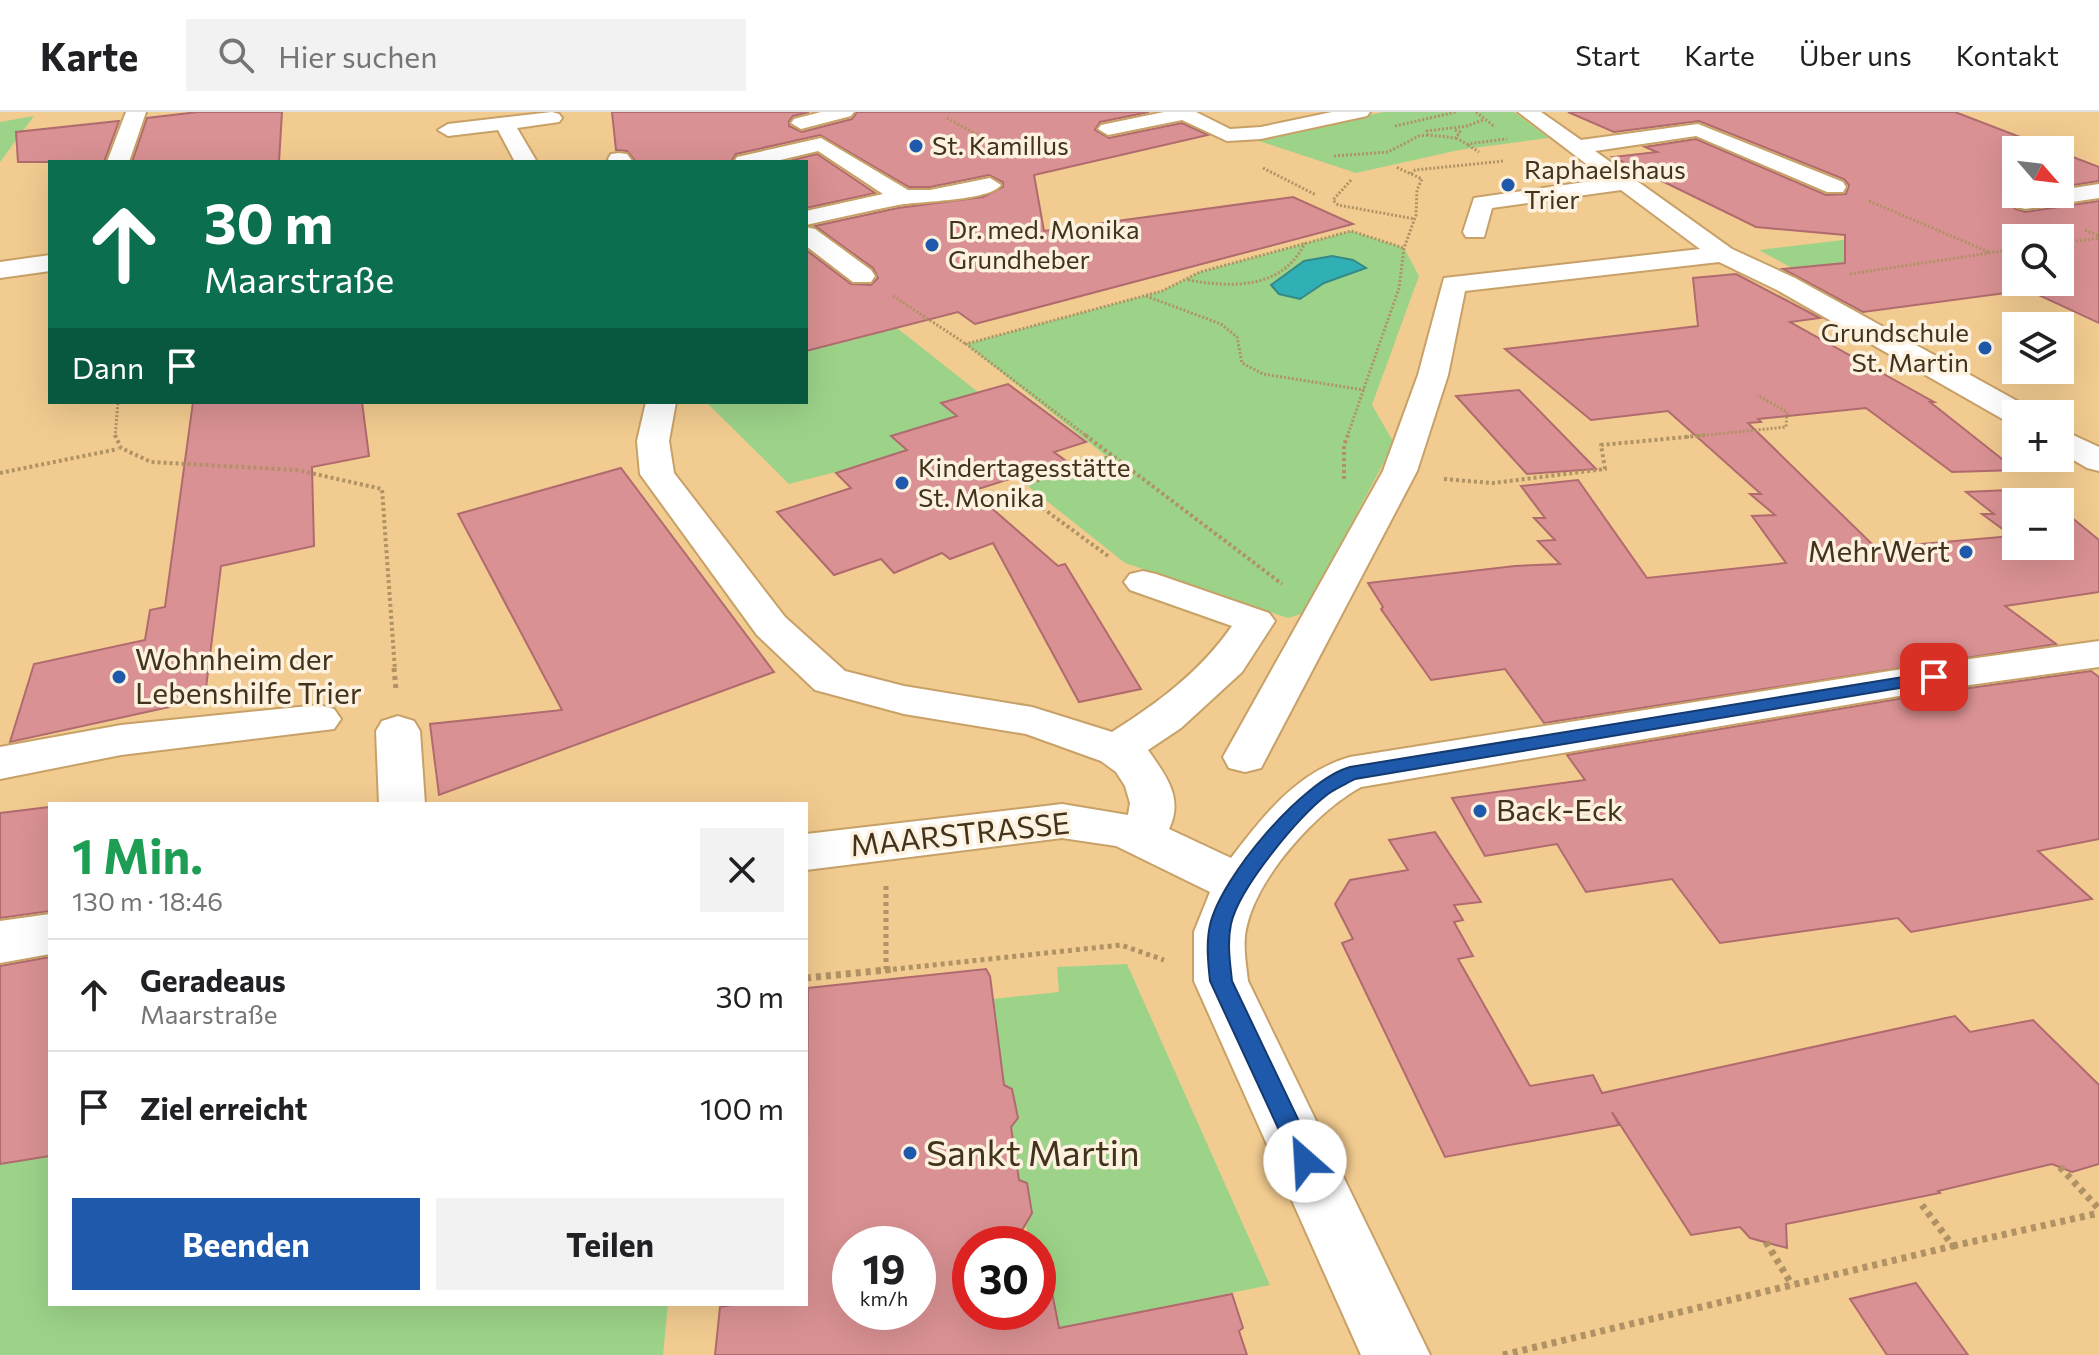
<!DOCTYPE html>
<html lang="de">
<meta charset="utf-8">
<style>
body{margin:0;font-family:Commissioner,sans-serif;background:#f2f2f2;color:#202124;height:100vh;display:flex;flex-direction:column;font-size:30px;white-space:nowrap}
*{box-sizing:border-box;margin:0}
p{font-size:26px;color:#757577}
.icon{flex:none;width:44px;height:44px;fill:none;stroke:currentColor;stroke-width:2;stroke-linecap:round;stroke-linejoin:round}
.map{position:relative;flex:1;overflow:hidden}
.panel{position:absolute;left:48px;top:690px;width:760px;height:504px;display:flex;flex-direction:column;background:#fff;border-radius:0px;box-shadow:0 8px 32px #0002}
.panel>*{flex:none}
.banner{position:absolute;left:48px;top:48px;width:760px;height:244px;border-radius:0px;box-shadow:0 8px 32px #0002;background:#0b6e4f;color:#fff;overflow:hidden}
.needle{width:52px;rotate:118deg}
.tools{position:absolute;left:2002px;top:24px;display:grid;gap:16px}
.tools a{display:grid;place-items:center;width:72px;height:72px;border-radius:0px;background:#fff;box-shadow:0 8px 32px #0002;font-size:40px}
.speed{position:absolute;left:832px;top:1114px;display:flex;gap:16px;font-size:40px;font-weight:700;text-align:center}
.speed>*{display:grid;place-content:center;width:104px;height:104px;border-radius:50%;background:#fff;box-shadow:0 8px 32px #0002;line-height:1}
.speed small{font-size:20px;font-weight:400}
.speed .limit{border:12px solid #d22;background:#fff;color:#111}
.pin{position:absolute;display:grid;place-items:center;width:68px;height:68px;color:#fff;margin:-34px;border-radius:16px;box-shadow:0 4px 12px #0006}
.me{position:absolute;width:88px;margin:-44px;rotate:334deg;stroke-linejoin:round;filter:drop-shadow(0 0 6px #0008)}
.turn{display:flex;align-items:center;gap:28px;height:168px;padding:0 24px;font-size:36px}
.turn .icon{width:104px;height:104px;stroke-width:2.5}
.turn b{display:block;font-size:56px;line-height:68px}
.then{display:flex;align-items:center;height:76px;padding:0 24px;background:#0003;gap:16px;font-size:30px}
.round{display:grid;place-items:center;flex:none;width:84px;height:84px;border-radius:0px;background:#f2f2f2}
.overview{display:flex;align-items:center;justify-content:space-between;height:136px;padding:0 24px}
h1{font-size:48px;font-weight:700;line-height:60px;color:#1e9e55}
.button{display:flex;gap:16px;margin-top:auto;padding:16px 24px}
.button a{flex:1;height:92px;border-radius:0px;background:#1e59ab;color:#fff;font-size:32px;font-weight:700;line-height:92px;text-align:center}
.button a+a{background:#f2f2f2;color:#202124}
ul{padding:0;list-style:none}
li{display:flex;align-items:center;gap:24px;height:112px;padding:0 24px;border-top:2px solid #e0e0e0}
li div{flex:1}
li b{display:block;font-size:30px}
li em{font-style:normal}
header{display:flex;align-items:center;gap:48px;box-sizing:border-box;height:112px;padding:0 40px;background:#fff;border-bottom:2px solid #e0e0e0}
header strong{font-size:38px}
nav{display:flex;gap:44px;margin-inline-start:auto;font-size:28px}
.search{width:560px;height:72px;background:#f2f2f2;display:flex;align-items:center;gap:20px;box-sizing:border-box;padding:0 28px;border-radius:0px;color:#757577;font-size:30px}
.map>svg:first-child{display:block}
</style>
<header>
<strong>Karte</strong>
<div class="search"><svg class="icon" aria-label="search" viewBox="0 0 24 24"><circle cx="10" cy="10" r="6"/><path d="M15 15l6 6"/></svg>Hier suchen</div>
<nav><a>Start</a><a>Karte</a><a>Über uns</a><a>Kontakt</a></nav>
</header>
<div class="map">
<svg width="2099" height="1243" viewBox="0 0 2099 1243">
<rect width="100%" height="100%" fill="#f2cb90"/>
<g fill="#9dd389">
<path d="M1384,0h130l35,26 -90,12 -103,23 -103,-34z"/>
<path d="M34,4l-34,46v-40z"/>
<path d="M1351,119l53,17 15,28 -47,129 22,38 -90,170 -16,5 -163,-55 -101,-80 82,-27 -140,-112 196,-53 38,-19z"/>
<path d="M1885,123l55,25 -126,20 -55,-30z"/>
<path d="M897,216l81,64 -36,11 19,16 -69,17 18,17 -121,31 -83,-82h100v-51z"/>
<path d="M1127,852l143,321 -211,43 -12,-60 -9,1v-25h-9l-3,-20 6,-11 -5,-30 -8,-3 -8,-53 7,-9 -6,-29 -8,-4 -11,-86 66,-7 -2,-25z"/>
<path d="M50,1044v148h618l-5,51h-663v-191z"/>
</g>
<path fill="#30b0b4" stroke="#368a86" stroke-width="2" d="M1332,144l21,4 13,8 -42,15 -24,16 -21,-5 -8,-9 33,-24z"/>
<g fill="#da9193" stroke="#b06b6e" stroke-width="2" fill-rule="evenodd">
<path d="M198,0h84l-3,50h-147l15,-44z"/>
<path d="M612,0h197l-16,4 -4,5v5l13,6 50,-13 5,-7h292l-49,10 -5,8 14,8 73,-15 26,12 -174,40 10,56 249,-34 60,27 -378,100 -17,-12 -152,39v-101l45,34 20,1 7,-7 -5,-10 -58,-42 83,-18 85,-11 20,-10v-5l-14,-7 -59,12h-21l-89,-52 -84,19 -5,8h-95l-9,-11 -11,-1z"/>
<path d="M1568,0h387l99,38h-38l1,44 -7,8 5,7 10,3 74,-11v122l-71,-33 -165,22 -80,-43 62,-6v-28l-89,-8 -143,-70 44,-5 -12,-5 51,-8 130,56 20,-1 3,-9 -5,-6 -145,-58 -85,11zM2016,126h44v44h-44z"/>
<path d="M119,9l-15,41h-86l-2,-30z"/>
<path d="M2060,40l39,15v14l-39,6z"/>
<path d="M817,42l58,39 -69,15v-46h-21z"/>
<path d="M1736,162l84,44 -30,4 144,80h-4l86,68 -64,2 -86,-64 -108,11 3,3 -13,1 128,125 136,-12 -30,-22h12l-28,-22 70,-3 16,13h-36v44h44v-38l39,32v52l-94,14 51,38 -512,79 -39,-54 -74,11 -50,-71 2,-2 -15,-24 147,-17 45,-2 -22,-23 17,-1 -21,-22h11l-24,-32 57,-6 69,98 139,-15 -34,-47 23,-1 -25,-21h11l-93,-83 -77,9 -86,-71 193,-23 -5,-48z"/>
<path d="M1008,272l78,58 -32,10 12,9 -94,30 86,75 7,-2 76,125 -62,13 -86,-159 -43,16 -8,-6 -48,20 -13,-14 -47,16 -57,-63 74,-24 -15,-15 71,-23 -16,-14 66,-20 -16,-13z"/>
<path d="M1519,278l77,79 -69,5 -71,-78z"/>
<path d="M193,290h169l7,54 -57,11 2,79 -93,20 -16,130 -8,2v3l-187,41 24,-78 111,-24 5,-30 15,-3z"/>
<path d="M621,356l153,204 -335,123 -9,-71 132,-14 -104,-196z"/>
<path d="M2091,559l8,6v162l-61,12 54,48 -181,33 -13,-14 -178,25 -48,-64 -86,13 -29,-48 -72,12 -33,-58 133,-18 -18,-25 367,-62z"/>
<path d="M50,695v104l-50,7v-105z"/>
<path d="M1435,720l46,70 -27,3 9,15 -9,2 19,34 -15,3 72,127 63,-11 9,18 353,-77 15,16 63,-12 66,65v79l-27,8 -20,-8 -114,27 2,2 -154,31 1,24 -37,-10 -10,-11 -49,8 -79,-123 7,13 -174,32 -103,-214 11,-4 -18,-35 15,-24 58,-10 -19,-30z"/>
<path d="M50,845v199l-50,8v-198z"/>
<path d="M986,857l4,7 14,109 8,4 6,29 -7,9 8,53 8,3 5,30 -18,31h-44v68h68v-43l9,-2 12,61 173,-34 11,34 -4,3 8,24h-532l5,-48 18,-3h68l2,-316zM850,1132h68v68h-68z"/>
<path d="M1916,1171l52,72h-81l-37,-56z"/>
</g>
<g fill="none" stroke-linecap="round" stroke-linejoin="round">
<g stroke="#c7a167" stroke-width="4">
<g id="minor">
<path d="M126,0h20l-17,50h-22z"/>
<path d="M552,0l7,2 3,4 -3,4 -42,6 20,34h-22l-17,-32 -50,6 -10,-6 10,-6z"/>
<path d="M821,0h33l-3,4 -50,13 -10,-6 3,-4z"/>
<path d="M1164,0h32l34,17 31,-2 71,-15h38l-3,4 -106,23 -34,2 -45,-21 -74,15 -10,-6 3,-4z"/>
<path d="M1518,0h23l40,28 117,-16 145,58 3,5 -3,5h-16l-131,-56 -101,15 137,98 63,29 233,129 5,7h-17v9l-10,-2 -229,-131 -58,-28 -254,29 -17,84 -31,96 -156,297 -16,4 -16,-4 -6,-11 160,-286 35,-96 26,-97 256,-29 -79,-59 -129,18 -8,29h-18l-3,-5 11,-34 132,-19z"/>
<path d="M821,26l87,52h22l60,-12 11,7c-12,16 -82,16 -103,20 -31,6 -61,13 -92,20v-14l77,-17 -65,-43 -46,11h-38l3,-5z"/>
<path d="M619,41l8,1 6,8h-23l-2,-3 3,-5z"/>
<path d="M2099,72v14l-74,11 -8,-2 -4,-5 4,-5 43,-3v-4z"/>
<path d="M806,115l9,2 56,41 4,6 -4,6h-18l-47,-36z"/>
<path d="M50,143v16l-50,7v-16z"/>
<path d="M646,290h30l-7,39 5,32 111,144 60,54 59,15 128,21 80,25c46,-29 89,-61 120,-106l-102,-36 -6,-8 6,-8 13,-3 13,3 113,39 6,8 -33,51 -61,56 -33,22c18,26 36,48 21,79l62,29c32,-42 66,-86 119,-101l584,-93 165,-23v26l-165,23 -573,97c-44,24 -102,88 -114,138 -5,18 -1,38 1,56l182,374h-69l-167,-374v-49l16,-40 -94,-46 -54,-8 -256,32v-36l256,-30 66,11 2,-12 -5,-17 -9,-14 -15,-11 -75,-27 -122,-20 -89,-24 -58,-55 -117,-161 -3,-33z"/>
<path d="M2060,317l39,18v24l-12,-3 -27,-16z"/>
<path d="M319,593l15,4 7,10 -7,10 -213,26 -121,24v-32l121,-22z"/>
<path d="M398,604l16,5 6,10 5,73h-46l-3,-73 6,-10z"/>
<path d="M50,802v40l-50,9v-42z"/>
</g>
</g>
<g stroke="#b09264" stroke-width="3" stroke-dasharray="2 2" stroke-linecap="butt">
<path d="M1476,0l19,15"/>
<path d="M947,6l59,33h-3"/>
<path d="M1395,14l61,-14"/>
<path d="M1455,18l5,2 -4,6 -28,-3 -1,-4 40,-5 16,-6"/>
<path d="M1456,26l11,6 40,-5"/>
<path d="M1468,33l11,7"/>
<path d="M1334,44l54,-4 31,-16 9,-1"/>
<path d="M1263,56l53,27"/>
<path d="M1411,62l4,-4 89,-9"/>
<path d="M1351,68l-18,20 5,5 77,14"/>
<path d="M1869,89l120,51"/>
<path d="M2085,118l14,6"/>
<path d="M2060,131l39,-5"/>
<path d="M1850,162l166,-25"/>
<path d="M1188,168c45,8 95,9 117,-37"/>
<path d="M893,184l73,48"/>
<path d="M1146,184l75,28 16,13 5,26 21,11 101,16"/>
<path d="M115,325l3,-35"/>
<path d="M1088,325l-122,-93 196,-53 38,-19 151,-41 53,17"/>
<path d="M1347,325l52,-149 5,-40 12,-33 1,-25 5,-11 -26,-12"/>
<path d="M1687,325l99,-10 1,-15 -30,-17"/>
</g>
<g stroke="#b09264" stroke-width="4" stroke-dasharray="3 3" stroke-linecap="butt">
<path d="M115,323l6,13 30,14 146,8 85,19 13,181"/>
<path d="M1085,323l197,149"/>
<path d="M0,361l118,-24"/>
<path d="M1344,367v-34l4,-10"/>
<path d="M1444,367l49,4 112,-14 -4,-24 106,-10"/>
<path d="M1108,444l-93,-68 97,-32"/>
</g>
<g stroke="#b09264" stroke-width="5" stroke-dasharray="4 4" stroke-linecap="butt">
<path d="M394,556l2,22"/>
<path d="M886,774v83"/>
<path d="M877,859l244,-26 43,15"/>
</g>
<g stroke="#b09264" stroke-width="7" stroke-dasharray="5 5" stroke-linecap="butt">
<path d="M806,866l90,-9"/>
<path d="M2060,1055l39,42"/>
<path d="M1766,1130l26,43"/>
<path d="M1953,1134l146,-33"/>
<path d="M1503,1243l450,-109 -31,-41"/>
</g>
<use href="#minor" fill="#fff" fill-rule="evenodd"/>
</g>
<path fill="#1e59ab" stroke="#143a6f" stroke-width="2" d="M1934,560l7,1 2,4 -2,4 -586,98c-9,5 -19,9 -27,15 -30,23 -89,94 -97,130 -4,19 -1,38 1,57l86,180 -4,8 -9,4 -8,-4 -87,-188c-2,-19 -4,-38 0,-56 11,-48 93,-145 140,-158z"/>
<g fill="#1e59ab" stroke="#fdf1e0" stroke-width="3">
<circle cx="916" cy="34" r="8"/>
<circle cx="1508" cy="73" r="8"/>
<circle cx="932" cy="133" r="8"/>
<circle cx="1985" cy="236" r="8"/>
<circle cx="902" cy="371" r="8"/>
<circle cx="1966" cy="440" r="8"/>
<circle cx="119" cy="565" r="8"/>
<circle cx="1480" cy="699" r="8"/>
<circle cx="910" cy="1041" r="8"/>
</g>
<g text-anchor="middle" stroke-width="7" stroke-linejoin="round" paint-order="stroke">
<g font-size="26" fill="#43331b" stroke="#fdf1e0" text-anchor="start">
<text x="932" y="43">St. Kamillus</text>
<text x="1524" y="67">Raphaelshaus<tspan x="1524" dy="30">Trier</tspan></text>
<text x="948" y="127">Dr. med. Monika<tspan x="948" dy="30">Grundheber</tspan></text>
<text x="1969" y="230" text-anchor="end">Grundschule<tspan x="1969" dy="30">St. Martin</tspan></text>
<text x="918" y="365">Kindertagesstätte<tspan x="918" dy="30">St. Monika</tspan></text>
</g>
<g font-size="30" fill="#43331b" stroke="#fdf1e0" text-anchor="start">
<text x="1950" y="450" text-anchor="end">MehrWert</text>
<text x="135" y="558">Wohnheim der<tspan x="135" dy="34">Lebenshilfe Trier</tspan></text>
<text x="1496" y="709">Back-Eck</text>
</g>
<g font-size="30" fill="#43331b" stroke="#fdf1e0">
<text transform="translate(960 723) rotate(-6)" y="10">MAARSTRASSE</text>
</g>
<g font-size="36" fill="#43331b" stroke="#fdf1e0" text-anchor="start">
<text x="926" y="1054">Sankt Martin</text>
</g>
</g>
</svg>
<div class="tools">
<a><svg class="needle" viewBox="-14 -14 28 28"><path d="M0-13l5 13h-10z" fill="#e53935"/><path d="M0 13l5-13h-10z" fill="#757577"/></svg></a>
<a><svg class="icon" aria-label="search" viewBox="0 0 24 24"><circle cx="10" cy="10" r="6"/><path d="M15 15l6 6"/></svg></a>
<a><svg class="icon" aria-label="layers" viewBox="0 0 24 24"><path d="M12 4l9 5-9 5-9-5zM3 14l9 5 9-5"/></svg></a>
<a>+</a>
<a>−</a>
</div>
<div class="speed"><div>19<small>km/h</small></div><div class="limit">30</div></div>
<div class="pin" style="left:1934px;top:565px;background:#d93025"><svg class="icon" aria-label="arrive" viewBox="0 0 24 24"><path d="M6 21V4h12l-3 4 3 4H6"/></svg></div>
<svg class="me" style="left:1305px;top:1049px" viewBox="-20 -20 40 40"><circle r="19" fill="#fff"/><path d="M0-13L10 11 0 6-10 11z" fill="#1e59ab"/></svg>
<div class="banner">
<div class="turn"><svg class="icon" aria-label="ahead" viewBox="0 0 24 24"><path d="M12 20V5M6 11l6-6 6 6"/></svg><div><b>30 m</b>Maarstraße</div></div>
<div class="then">Dann<svg class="icon" aria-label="arrive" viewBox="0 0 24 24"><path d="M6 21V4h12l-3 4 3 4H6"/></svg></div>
</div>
<section class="panel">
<div class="overview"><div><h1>1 Min.</h1><p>130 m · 18:46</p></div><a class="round"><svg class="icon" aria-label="close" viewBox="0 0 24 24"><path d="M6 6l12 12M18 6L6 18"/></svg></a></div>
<ul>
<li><svg class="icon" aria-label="ahead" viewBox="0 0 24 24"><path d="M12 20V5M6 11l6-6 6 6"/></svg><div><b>Geradeaus</b><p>Maarstraße</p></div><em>30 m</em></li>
<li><svg class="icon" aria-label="arrive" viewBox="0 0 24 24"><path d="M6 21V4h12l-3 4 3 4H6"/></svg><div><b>Ziel erreicht</b></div><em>100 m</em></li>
</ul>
<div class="button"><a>Beenden</a><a>Teilen</a></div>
</section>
</div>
